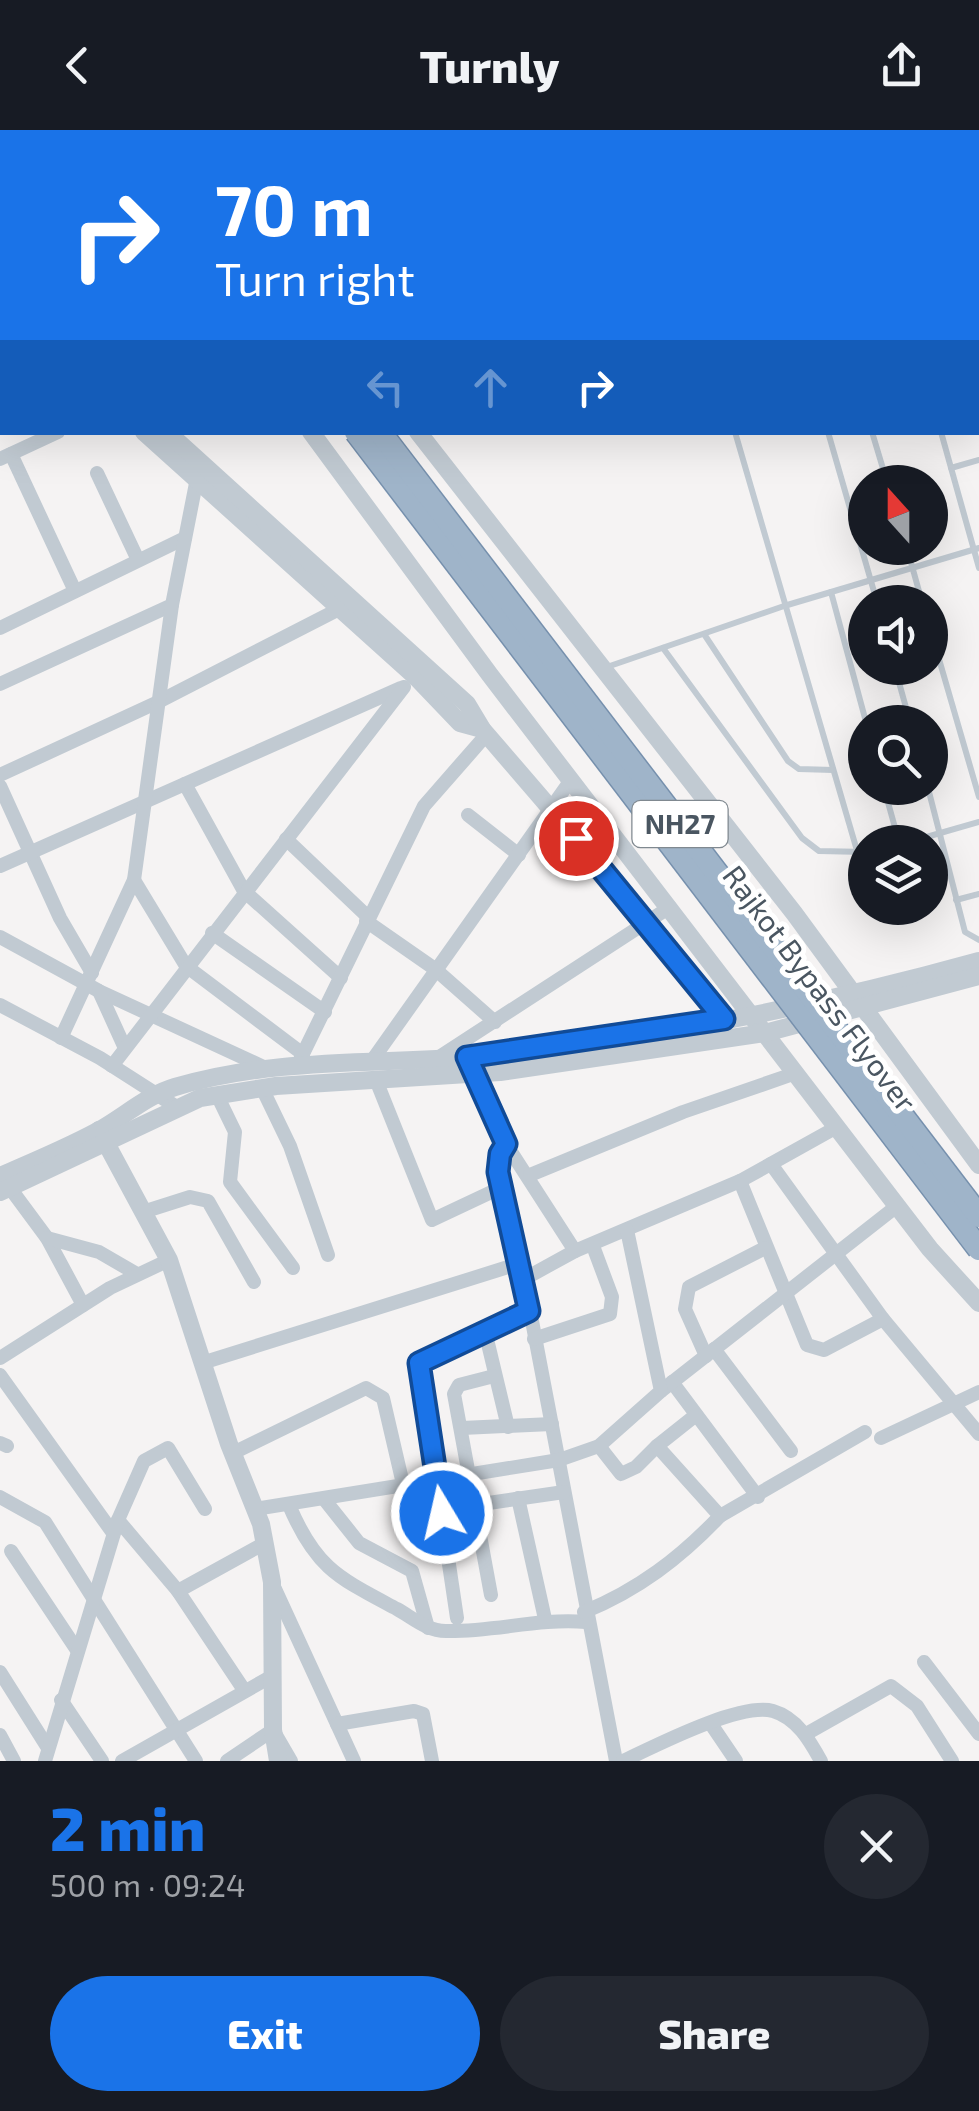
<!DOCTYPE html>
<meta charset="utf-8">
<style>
body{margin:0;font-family:"Exo 2",sans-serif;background:#242831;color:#f1f3f6;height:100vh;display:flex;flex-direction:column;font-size:38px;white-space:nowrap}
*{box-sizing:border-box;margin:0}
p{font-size:32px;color:#9ea1a6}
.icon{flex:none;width:55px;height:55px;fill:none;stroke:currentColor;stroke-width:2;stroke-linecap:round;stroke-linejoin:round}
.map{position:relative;height:1631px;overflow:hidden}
.side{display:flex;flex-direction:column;background:#171b24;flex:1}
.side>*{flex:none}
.guide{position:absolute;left:0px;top:0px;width:980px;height:305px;box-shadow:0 10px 40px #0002;background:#1a73e8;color:#fff;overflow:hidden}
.needle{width:65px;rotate:339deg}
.tools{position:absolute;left:848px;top:335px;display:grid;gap:20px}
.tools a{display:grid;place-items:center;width:100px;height:100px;border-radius:50%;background:#171b24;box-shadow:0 10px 40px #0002;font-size:50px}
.pin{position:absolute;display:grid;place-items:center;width:85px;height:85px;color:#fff;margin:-42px;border:5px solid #fff;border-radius:50%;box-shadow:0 2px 10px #0007}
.me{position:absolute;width:110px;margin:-55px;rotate:351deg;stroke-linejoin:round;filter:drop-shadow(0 0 8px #0008)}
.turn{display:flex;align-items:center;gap:35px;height:210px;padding:0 50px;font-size:45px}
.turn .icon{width:130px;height:130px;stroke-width:2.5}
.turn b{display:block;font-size:70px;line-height:85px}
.lanes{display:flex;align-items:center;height:95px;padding:0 50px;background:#0003;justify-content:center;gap:50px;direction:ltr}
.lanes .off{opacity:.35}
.round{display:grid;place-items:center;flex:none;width:105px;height:105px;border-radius:52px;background:#242831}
.head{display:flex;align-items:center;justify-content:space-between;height:170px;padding:0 50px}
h1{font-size:60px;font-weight:800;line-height:75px;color:#1a73e8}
.action{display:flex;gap:20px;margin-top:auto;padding:20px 50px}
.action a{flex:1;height:115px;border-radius:60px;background:#1a73e8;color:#fff;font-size:40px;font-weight:800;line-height:115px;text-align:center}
.action a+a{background:#242831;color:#f1f3f6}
header{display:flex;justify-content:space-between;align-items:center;height:130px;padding:0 50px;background:#171b24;font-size:45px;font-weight:800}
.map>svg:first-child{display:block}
</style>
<header><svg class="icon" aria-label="back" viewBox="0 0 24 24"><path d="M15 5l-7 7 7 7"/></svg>Turnly<svg class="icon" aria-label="share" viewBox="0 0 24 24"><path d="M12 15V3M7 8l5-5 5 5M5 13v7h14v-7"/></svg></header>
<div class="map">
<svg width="979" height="1631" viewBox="0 0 979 1631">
<rect width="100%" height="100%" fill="#f5f3f3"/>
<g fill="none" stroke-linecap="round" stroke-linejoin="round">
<g stroke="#7690ad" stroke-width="25">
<g id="trunk">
<path d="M126,0l2,2"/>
<path d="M148,0l2,2"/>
</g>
</g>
<g stroke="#c1cad2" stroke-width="6">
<path d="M978,103h1"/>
<path d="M978,193l1,-1"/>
<path d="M978,258l1,-1"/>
<path d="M735,302l123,422"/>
<path d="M828,302l49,170"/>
<path d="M872,302l15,50"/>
<path d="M941,302l38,136"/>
<path d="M951,338l28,-8"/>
<path d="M907,418l15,54"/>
<path d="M831,462l35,130"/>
<path d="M930,498l49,169"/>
<path d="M704,504l84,127 11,8 34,1"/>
<path d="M663,518l139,190 17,13 46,1"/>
<path d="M604,538l180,-62 195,-58"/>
<path d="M895,538l15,54"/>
<path d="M884,658l15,54"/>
<path d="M928,658l37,144 14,8"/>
<path d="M909,712l70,-20"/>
<path d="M956,770l23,-6"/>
</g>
<g stroke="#c1cad2" stroke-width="14">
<path d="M274,0l2,2"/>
<path d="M433,0h8"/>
<path d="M505,0l1,2"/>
<path d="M555,0l1,2"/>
<path d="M628,0l1,2"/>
<path d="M671,0l1,2"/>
<path d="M838,0l1,2"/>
<path d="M258,2l3,-2"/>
<path d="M740,2l6,-2"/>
<path d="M946,2l6,-2"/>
<path d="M0,227l2,2"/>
<path d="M0,243l2,-3"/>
<path d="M11,324l64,137"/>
<path d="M0,329l58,-27"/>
<path d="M97,343l41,87"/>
<path d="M0,498l185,-90"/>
<path d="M0,554l172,-79 26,-132"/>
<path d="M0,645l158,-73 187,-96"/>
<path d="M185,654l59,107 97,87"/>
<path d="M0,656l60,132 32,55"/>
<path d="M468,685l51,40"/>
<path d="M286,709l82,78"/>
<path d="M0,736l401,-178"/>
<path d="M134,750l52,86 117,88"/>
<path d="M366,791l69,48 60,53"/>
<path d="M212,803l113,79"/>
<path d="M0,807l99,54 169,78"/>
<path d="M99,861l25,55"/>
<path d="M0,875l100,53 75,48"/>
<path d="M61,908l73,-158 38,-275"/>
<path d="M436,929l234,-152"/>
<path d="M371,932l200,-282"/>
<path d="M112,936l292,-379"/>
<path d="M297,936l127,-260 63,-72"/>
<path d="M472,936l34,78 69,107"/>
<path d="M376,950l56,140 68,-32"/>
<path d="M262,958l28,58 38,109"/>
<path d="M217,965l18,37 -5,50 63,86"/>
<path d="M506,1014l-8,20 2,24 24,91 92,482"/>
<path d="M771,1034l112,155 96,115"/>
<path d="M530,1045l153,-63 113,-39"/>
<path d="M740,1051l67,164 17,5 59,-31"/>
<path d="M10,1058l37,50 36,67"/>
<path d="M146,1081l44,-14 18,4 46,81"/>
<path d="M47,1108l52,14 38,22"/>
<path d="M524,1149l51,-28 165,-70 97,-54"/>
<path d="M485,1201l23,96"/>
<path d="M534,1209l76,-25 2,-17 -19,-51"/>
<path d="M714,1219l77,102"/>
<path d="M706,1226l-21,-47 4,-22 76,-39"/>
<path d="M0,1228l110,-70 59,-28"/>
<path d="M202,1233l319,-100"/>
<path d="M0,1245l113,158"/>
<path d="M672,1252l86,115"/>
<path d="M661,1261l236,-185"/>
<path d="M462,1298l90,-4"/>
<path d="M881,1308l98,-46"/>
<path d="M0,1313l7,3"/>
<path d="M599,1316l22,28 15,-7 21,-21"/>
<path d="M233,1323l133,-65 17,10 20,86"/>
<path d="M0,1367l45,25 151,239"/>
<path d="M518,1368l27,121"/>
<path d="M324,1369l35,44 53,28 16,57"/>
<path d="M289,1375c27,64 50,73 108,104 16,9 30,22 49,22 48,1 92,-13 140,-9"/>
<path d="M475,1375l89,-13"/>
<path d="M255,1379l304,-49 40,-14 62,-55 -34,-161"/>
<path d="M720,1386l145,-84"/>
<path d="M118,1390l60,71 66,99"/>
<path d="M11,1421l66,99"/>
<path d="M275,1459l79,172"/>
<path d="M178,1461l87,-48"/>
<path d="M491,1465l-37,-201 5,-9 35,-9"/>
<path d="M584,1482c54,-22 96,-54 136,-96l-63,-70 39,-31"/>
<path d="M457,1488l-38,-255 110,-52"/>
<path d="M924,1532l55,72"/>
<path d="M0,1542l48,76"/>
<path d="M61,1570l41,61"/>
<path d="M337,1594l77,-13 9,3 9,47"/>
<path d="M711,1594l25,37"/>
<path d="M806,1604l85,-48 26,20 35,55"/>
<path d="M0,1605l14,26"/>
<path d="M45,1631l73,-241 26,-59 24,-13 37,61"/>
<path d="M122,1631l152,-86"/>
<path d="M227,1631l46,-31 18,31"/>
<path d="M623,1631c32,-15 117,-59 150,-50 24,7 37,30 48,50"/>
</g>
<g stroke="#c1cad2" stroke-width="18">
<path d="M95,0l2,2"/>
<path d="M179,0l2,2"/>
<path d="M0,145l2,3"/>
<path d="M0,170l2,2"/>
<path d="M144,302l272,245 44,46 22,6"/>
<path d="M167,302l300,272 15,25 166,193 76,97"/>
<path d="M311,302l179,243 440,574 49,54"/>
<path d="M418,302l376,481 185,252"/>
<path d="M99,1000l70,130 60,184 32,80 11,58 1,148 5,31"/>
<path d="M0,1046c34,-15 71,-30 103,-48 24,-14 45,-33 72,-41 106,-32 220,-21 330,-33 160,-18 319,-50 474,-93"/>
<path d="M0,1062l200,-94 76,-12 224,-14 265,-39 214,-57"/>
</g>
<use href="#trunk" stroke="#9fb4c9" stroke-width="22"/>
<g stroke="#7690ad" stroke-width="25" stroke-linecap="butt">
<g id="trunk-bridge">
<path d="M356,302l623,817"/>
<path d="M380,302l599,784"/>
</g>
</g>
<use href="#trunk-bridge" stroke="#9fb4c9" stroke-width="22"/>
</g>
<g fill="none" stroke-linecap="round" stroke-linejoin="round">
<g stroke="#114b97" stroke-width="25">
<path id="route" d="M442,1383l-23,-150 110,-52 -31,-139 2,-18 6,-10 -39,-87 257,-38 -148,-181"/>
</g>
<use href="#route" stroke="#1a73e8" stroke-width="18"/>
</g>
<g text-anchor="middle" stroke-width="10" stroke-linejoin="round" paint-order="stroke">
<rect fill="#fff" stroke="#808990" stroke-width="2.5" x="632.5" y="671" width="95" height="46" rx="8"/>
<g font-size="28" font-weight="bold" fill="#4a5661">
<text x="680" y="704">NH27</text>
</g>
<g font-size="30" fill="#4a5661" stroke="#fff">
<text transform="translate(819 859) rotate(53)" y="10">Rajkot Bypass Flyover</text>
</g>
</g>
</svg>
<div class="tools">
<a><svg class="needle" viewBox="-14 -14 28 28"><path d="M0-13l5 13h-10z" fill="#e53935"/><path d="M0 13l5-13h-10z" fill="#9ea1a6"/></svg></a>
<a><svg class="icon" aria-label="sound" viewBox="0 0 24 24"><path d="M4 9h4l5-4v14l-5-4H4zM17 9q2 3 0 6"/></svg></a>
<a><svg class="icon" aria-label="search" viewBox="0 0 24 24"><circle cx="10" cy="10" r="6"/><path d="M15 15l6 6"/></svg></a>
<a><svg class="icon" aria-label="layers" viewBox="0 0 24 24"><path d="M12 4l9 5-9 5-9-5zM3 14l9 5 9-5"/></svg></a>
</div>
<div class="pin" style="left:576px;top:708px;background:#d93025"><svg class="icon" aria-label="arrive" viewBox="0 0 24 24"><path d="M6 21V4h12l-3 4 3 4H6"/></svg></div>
<svg class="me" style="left:442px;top:1383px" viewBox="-20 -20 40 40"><circle r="17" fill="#1a73e8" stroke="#fff" stroke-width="3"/><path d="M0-11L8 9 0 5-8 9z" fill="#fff"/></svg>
<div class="guide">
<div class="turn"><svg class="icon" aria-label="right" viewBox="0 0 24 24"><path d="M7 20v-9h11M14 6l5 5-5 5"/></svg><div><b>70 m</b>Turn right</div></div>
<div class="lanes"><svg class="icon off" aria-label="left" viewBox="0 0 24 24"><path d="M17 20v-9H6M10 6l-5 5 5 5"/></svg><svg class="icon off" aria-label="ahead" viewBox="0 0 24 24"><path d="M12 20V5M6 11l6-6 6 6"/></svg><svg class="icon" aria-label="right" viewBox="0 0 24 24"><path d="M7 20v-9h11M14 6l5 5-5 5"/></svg></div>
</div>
</div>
<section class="side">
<div class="head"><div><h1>2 min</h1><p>500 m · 09:24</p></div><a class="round"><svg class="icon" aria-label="close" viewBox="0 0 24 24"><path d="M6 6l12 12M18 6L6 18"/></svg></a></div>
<div class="action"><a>Exit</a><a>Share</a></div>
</section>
